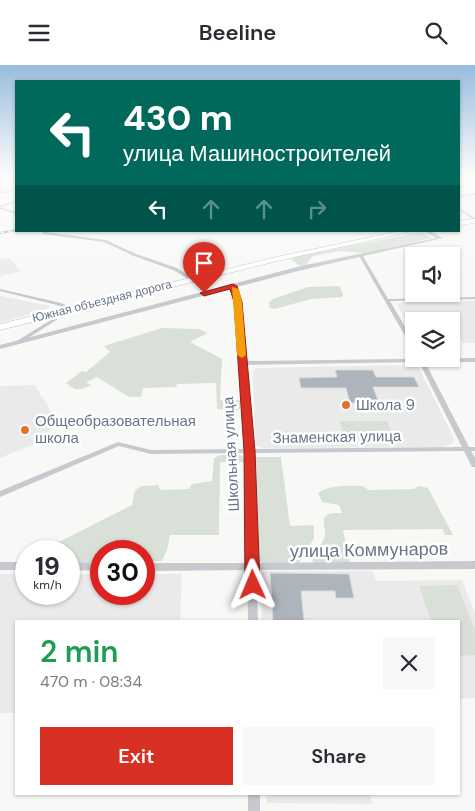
<!DOCTYPE html>
<meta charset="utf-8">
<style>
body{margin:0;font-family:"DM Sans",sans-serif;background:#f7f7f7;color:#2b2b33;height:100vh;display:flex;flex-direction:column;font-size:19px;white-space:nowrap}
*{box-sizing:border-box;margin:0}
p{font-size:16px;color:#7c7c81}
.icon{flex:none;width:28px;height:28px;fill:none;stroke:currentColor;stroke-width:2;stroke-linecap:round;stroke-linejoin:round}
.map{position:relative;flex:1;overflow:hidden}
.panel{position:absolute;left:15px;top:555px;width:445px;height:175px;display:flex;flex-direction:column;background:#fff;border-radius:0px;box-shadow:0 1px 4px #0004}
.panel>*{flex:none}
.top-card{position:absolute;left:15px;top:15px;width:445px;height:152px;border-radius:0px;box-shadow:0 1px 4px #0004;background:#00695c;color:#fff;overflow:hidden}
.tools{position:absolute;left:405px;top:182px;display:grid;gap:10px}
.tools a{display:grid;place-items:center;width:55px;height:55px;border-radius:0px;background:#fff;box-shadow:0 1px 4px #0004;font-size:25px}
.speed{position:absolute;left:15px;top:475px;display:flex;gap:10px;font-size:25px;font-weight:700;text-align:center}
.speed>*{display:grid;place-content:center;width:65px;height:65px;border-radius:50%;background:#fff;box-shadow:0 1px 4px #0004;line-height:1}
.speed small{font-size:12px;font-weight:400}
.speed .limit{border:8px solid #d22;background:#fff;color:#111}
.pin{position:absolute;display:grid;place-items:center;width:42px;height:42px;color:#fff;margin:-51px -21px;border-radius:50% 50% 50% 0;rotate:-45deg;box-shadow:0 0 5px #0007}
.pin .icon{rotate:45deg}
.me{position:absolute;width:55px;margin:-28px;rotate:359deg;stroke-linejoin:round;filter:drop-shadow(0 0 4px #0008)}
.turn{display:flex;align-items:center;gap:18px;height:105px;padding:0 25px;font-size:22px}
.turn .icon{width:65px;height:65px;stroke-width:2.5}
.turn b{display:block;font-size:35px;line-height:42px}
.lanes{display:flex;align-items:center;height:48px;padding:0 25px;background:#0003;justify-content:center;gap:25px;direction:ltr}
.lanes .off{opacity:.35}
.round{display:grid;place-items:center;flex:none;width:52px;height:52px;border-radius:0px;background:#f7f7f7}
.head{display:flex;align-items:center;justify-content:space-between;height:85px;padding:0 25px}
h1{font-size:30px;font-weight:600;line-height:38px;color:#1e9e55}
.primary-button{display:flex;gap:10px;margin-top:auto;padding:10px 25px}
.primary-button a{flex:1;height:58px;border-radius:0px;background:#d93025;color:#fff;font-size:20px;font-weight:600;line-height:58px;text-align:center}
.primary-button a+a{background:#f7f7f7;color:#2b2b33}
header{display:flex;justify-content:space-between;align-items:center;height:65px;padding:0 25px;background:#fff;font-size:22px;font-weight:600}
.map>svg:first-child{display:block}
</style>
<header><svg class="icon" aria-label="menu" viewBox="0 0 24 24"><path d="M4 6h16M4 12h16M4 18h16"/></svg>Beeline<svg class="icon" aria-label="search" viewBox="0 0 24 24"><circle cx="10" cy="10" r="6"/><path d="M15 15l6 6"/></svg></header>
<div class="map">
<svg width="475" height="746" viewBox="0 0 475 746">
<rect width="100%" height="100%" fill="#f8f9f6"/>
<g fill="#e9eae9">
<path d="M9,193l12,13 -21,5v-16z"/>
<path d="M0,231l50,10 -1,2 -49,15z"/>
<path d="M406,236h69v42h-12l-3,-5h-9v-17h-37v14l-17,-31z"/>
<path d="M411,300l8,3 35,70 -1,5 -9,4 -181,1 -6,-2 -2,-4 -2,-70 3,-4z"/>
<path d="M35,320l21,35 -12,20 -44,18v-72z"/>
<path d="M260,506h113l3,10 86,-1 13,33v85l-16,1v-78h-197z"/>
<path d="M0,509h26v20h43v-20h32v20h43v-20h38l-2,47h-164v92h-16z"/>
<path d="M267,729h103l2,10 -105,-1z"/>
</g>
<g fill="#d9e0d7">
<path d="M416,168h8l8,5 -67,15 -24,-2 -28,5 -8,10 -6,-1 -8,-5 2,-3z"/>
<path d="M339,221l4,8 -1,3 -31,2 -36,10 -5,-1 -1,-6 4,-3 35,-12z"/>
<path d="M162,263l37,1 9,4 -18,9 32,17 -2,41h20v8l-4,3 -19,-2 -1,-26 -39,1 -1,3 -33,1 -2,9h-12l-32,-20 -11,5 5,3c-11,6 -16,6 -25,-2l16,-12 4,1 24,-20 -6,-6z"/>
<path d="M340,356h47l5,15 -49,-1z"/>
<path d="M220,390h20l3,1 1,6h-24l-1,73h-49l-3,15 -5,11 -18,1v-11h-43v11l-32,1v-12h-28l91,-46 3,-15 7,-4 16,-1 2,5 29,-1 3,-5 20,-3 2,-23z"/>
<path d="M256,392h25l9,69 24,-1v13l-15,25 -36,1 -4,-4z"/>
<path d="M362,421l7,4 45,-1 5,-3 9,2 25,47h-8l-3,-6 -99,1 7,33h-35l-3,-3c2,-10 11,-15 13,-25 1,-5 -4,-15 1,-19 4,-4 11,-3 16,-3l-3,-8 -17,-3 -4,-9c13,-9 30,-7 44,-7z"/>
<path d="M457,520l18,45v25l-16,1v-35h-28l-12,-35z"/>
</g>
<g fill="#adb4bb" stroke="#dadad8">
<path d="M335,305h38l3,7h38l5,10h-46l6,16h-29l-4,-15h-45l-2,-10 38,-1z"/>
<path d="M270,508l79,1 5,24h-18l-1,-7h-34l3,30h-31z"/>
</g>
<g fill="none" stroke-linecap="round" stroke-linejoin="round">
<g stroke="#b9bcc1" stroke-width="1">
<g id="primary">
<path d="M16,112v2l-16,4v-2z"/>
<path d="M475,154v4l-16,2v-4z"/>
<path d="M400,166h13l-136,30 -277,69v-6l277,-67z"/>
</g>
</g>
<g fill="#c6c9cd" fill-rule="evenodd">
<path d="M16,124v2l-16,3v-2z"/>
<path d="M475,128v2l-16,3v-2z"/>
<path d="M16,136v2l-16,4 16,5v2l-16,-5v-4z"/>
<path d="M459,143l16,10v3l-16,-11z"/>
<path d="M44,167l62,8 30,14 41,14 17,11 -4,1 -17,-10 -39,-14 -30,-14 -61,-8 -1,-1z"/>
<path d="M360,190l3,1 25,43 87,-2v2l-85,2 24,41v7l-2,-1 -53,-92z"/>
<path d="M231,220l4,1 5,16 5,59 230,-3v4h-50l44,85h6v4h-4l4,7v9h-3l-8,-16 -211,2 3,110 219,-2v8l-219,1 2,51h-10l-1,-51 -103,1v-8h103l-1,-110 -95,1 -32,-8 -119,51v-6l118,-49 33,8 94,-1 -9,-147 -5,-16zM419,297l43,85 -210,2 -6,-84z"/>
<path d="M0,224l61,14 13,6 -2,1 -15,-5 -57,-14z"/>
<path d="M65,246l4,1 -47,30h-4l-1,-1z"/>
<rect x="0" y="497" width="26" height="8"/>
<path d="M69,497l32,1v8l-32,-1z"/>
<rect x="248" y="729" width="12" height="17"/>
</g>
<path fill="#c6c9cd" fill-rule="evenodd" d="M424,166h6l13,7 -141,32 -302,79v-4l301,-79 135,-28z"/>
<use href="#primary" fill="#fff" fill-rule="evenodd"/>
<g stroke="#a7abb2" stroke-width="2">
<path id="rail" d="M0,168l16,-3"/>
</g>
<use href="#rail" stroke="#fff" stroke-width="1" stroke-dasharray="4" stroke-linecap="butt"/>
</g>
<linearGradient id="sky" x2="0" y2="1"><stop stop-color="#98bcde"/><stop offset="0.51" stop-color="#fcfcfb"/><stop offset="1" stop-color="#fcfcfb" stop-opacity="0"/></linearGradient>
<rect width="475" height="216" fill="url(#sky)"/>
<path fill="#d93025" stroke="#8d1f18" d="M233,219l4,2 5,16 13,149 5,134 -2,5 -5,2 -6,-2 -2,-5 -1,-134 -10,-149 -4,-13 -26,7 -4,-3z"/>
<path fill="#f59e0b" d="M232,222l7,2 3,13 4,53 -4,3 -5,-3z"/>
<g fill="#e4702b" stroke="#fff" stroke-width="2">
<circle cx="346" cy="340" r="5"/>
<circle cx="25" cy="365" r="5"/>
</g>
<g text-anchor="middle" stroke-width="5" stroke-linejoin="round" paint-order="stroke">
<g font-size="12" fill="#687587" stroke="#fff">
<text transform="translate(102 236) rotate(-14)" y="4">Южная объездная дорога</text>
</g>
<g font-size="15" fill="#687587" stroke="#fff" text-anchor="start">
<text x="356" y="345">Школа 9</text>
<text x="35" y="361">Общеобразовательная<tspan x="35" dy="17">школа</tspan></text>
</g>
<g font-size="15" fill="#687587" stroke="#fff">
<text transform="translate(337 372) rotate(-1)" y="5">Знаменская улица</text>
<text transform="translate(231 389) rotate(-93)" y="5">Школьная улица</text>
</g>
<g font-size="18" fill="#687587" stroke="#fff">
<text transform="translate(369 485) rotate(-1)" y="6">улица Коммунаров</text>
</g>
</g>
</svg>
<div class="tools">
<a><svg class="icon" aria-label="sound" viewBox="0 0 24 24"><path d="M4 9h4l5-4v14l-5-4H4zM17 9q2 3 0 6"/></svg></a>
<a><svg class="icon" aria-label="layers" viewBox="0 0 24 24"><path d="M12 4l9 5-9 5-9-5zM3 14l9 5 9-5"/></svg></a>
</div>
<div class="speed"><div>19<small>km/h</small></div><div class="limit">30</div></div>
<div class="pin" style="left:204px;top:228px;background:#d93025"><svg class="icon" aria-label="arrive" viewBox="0 0 24 24"><path d="M6 21V4h12l-3 4 3 4H6"/></svg></div>
<svg class="me" style="left:253px;top:520px" viewBox="-20 -20 40 40"><path d="M0-17L14 15 0 8-14 15z" fill="#d93025" stroke="#fff" stroke-width="4"/></svg>
<div class="top-card">
<div class="turn"><svg class="icon" aria-label="left" viewBox="0 0 24 24"><path d="M17 20v-9H6M10 6l-5 5 5 5"/></svg><div><b>430 m</b>улица Машиностроителей</div></div>
<div class="lanes"><svg class="icon" aria-label="left" viewBox="0 0 24 24"><path d="M17 20v-9H6M10 6l-5 5 5 5"/></svg><svg class="icon off" aria-label="ahead" viewBox="0 0 24 24"><path d="M12 20V5M6 11l6-6 6 6"/></svg><svg class="icon off" aria-label="ahead" viewBox="0 0 24 24"><path d="M12 20V5M6 11l6-6 6 6"/></svg><svg class="icon off" aria-label="right" viewBox="0 0 24 24"><path d="M7 20v-9h11M14 6l5 5-5 5"/></svg></div>
</div>
<section class="panel">
<div class="head"><div><h1>2 min</h1><p>470 m · 08:34</p></div><a class="round"><svg class="icon" aria-label="close" viewBox="0 0 24 24"><path d="M6 6l12 12M18 6L6 18"/></svg></a></div>
<div class="primary-button"><a>Exit</a><a>Share</a></div>
</section>
</div>
